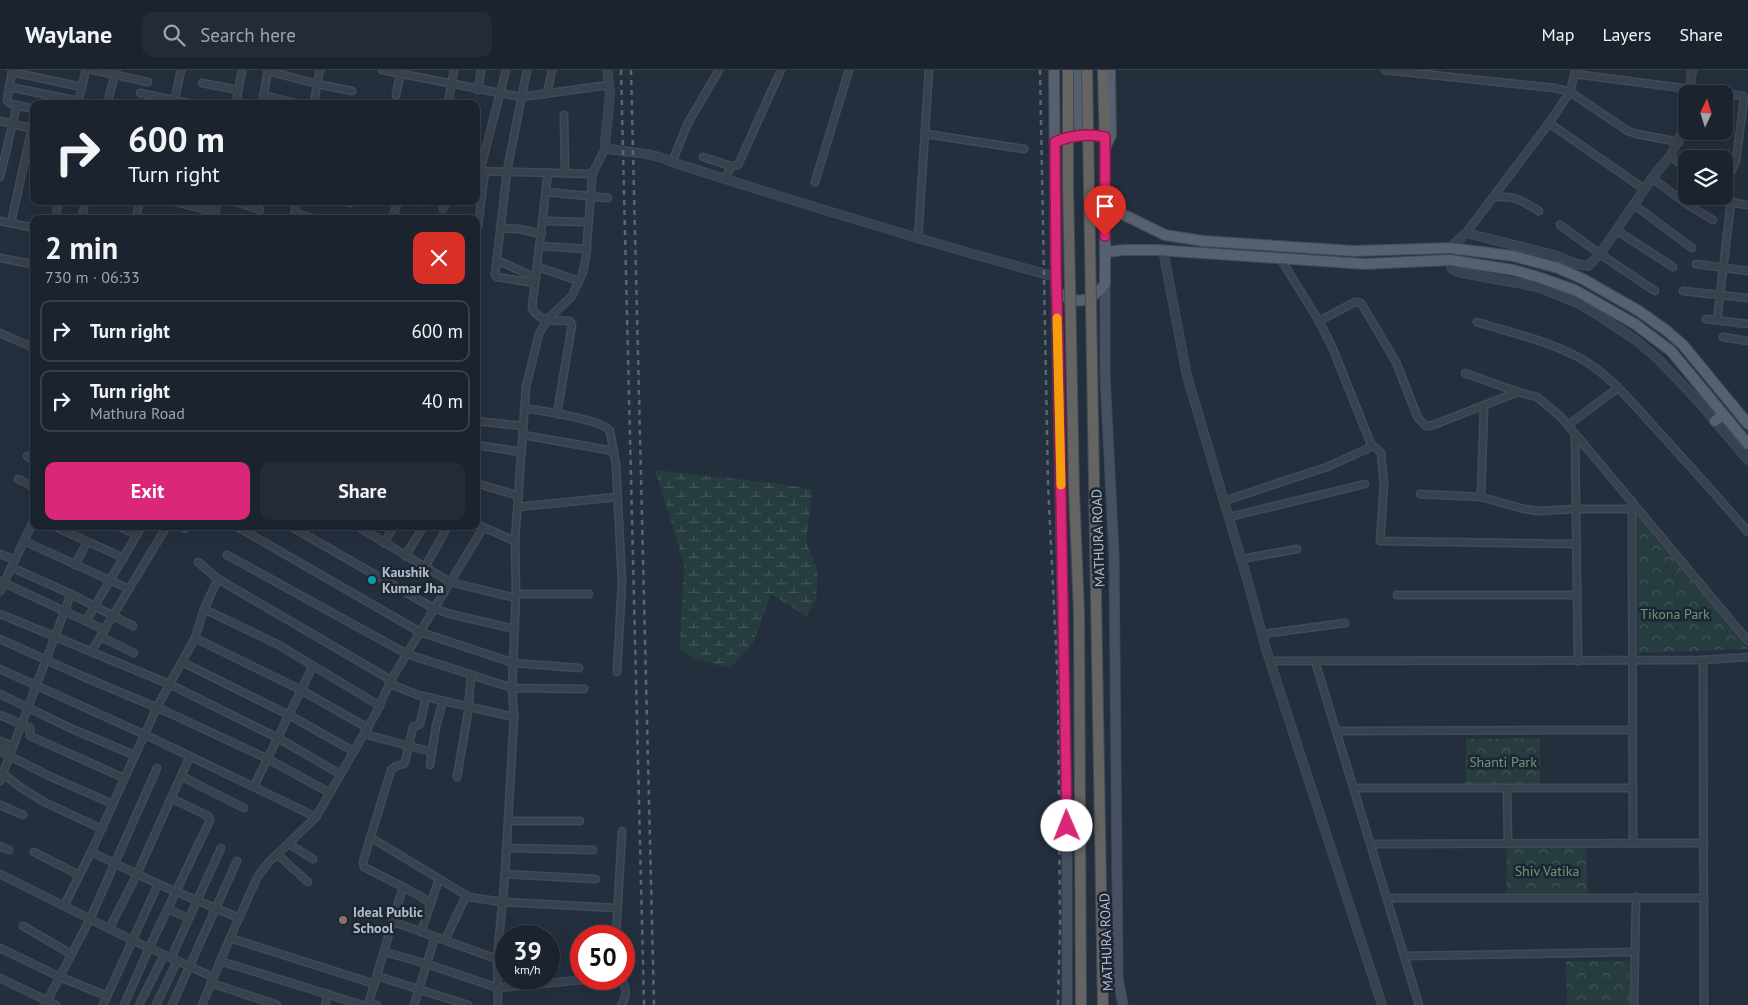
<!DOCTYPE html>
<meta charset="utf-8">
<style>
body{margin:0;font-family:"PT Sans",sans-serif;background:#242b36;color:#f1f3f6;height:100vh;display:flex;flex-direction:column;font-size:19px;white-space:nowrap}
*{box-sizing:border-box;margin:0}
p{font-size:16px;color:#a0a4aa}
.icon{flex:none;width:28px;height:28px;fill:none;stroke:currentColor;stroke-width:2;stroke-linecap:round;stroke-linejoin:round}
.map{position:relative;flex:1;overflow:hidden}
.drawer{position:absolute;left:30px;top:145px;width:450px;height:315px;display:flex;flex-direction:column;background:#1b232e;border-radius:10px;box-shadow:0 5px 20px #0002,0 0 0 1px #39404a}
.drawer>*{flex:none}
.banner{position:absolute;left:30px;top:30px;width:450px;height:105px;border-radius:10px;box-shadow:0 5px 20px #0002,0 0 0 1px #39404a;background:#1b232e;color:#f1f3f6;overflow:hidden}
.needle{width:32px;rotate:4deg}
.controls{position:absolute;left:1678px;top:15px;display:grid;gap:10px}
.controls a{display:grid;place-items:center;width:55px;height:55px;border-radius:10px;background:#1b232e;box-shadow:0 5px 20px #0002,0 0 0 1px #39404a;font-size:25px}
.speed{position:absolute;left:495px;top:855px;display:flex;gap:10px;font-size:25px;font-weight:700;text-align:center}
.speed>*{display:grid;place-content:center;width:65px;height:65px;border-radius:50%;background:#1b232e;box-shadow:0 5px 20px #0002,0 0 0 1px #39404a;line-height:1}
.speed small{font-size:12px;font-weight:400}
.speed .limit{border:8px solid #d22;background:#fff;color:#111}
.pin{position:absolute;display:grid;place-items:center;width:42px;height:42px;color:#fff;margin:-51px -21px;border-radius:50% 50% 50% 0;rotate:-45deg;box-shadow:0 0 5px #0007}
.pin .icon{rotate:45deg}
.me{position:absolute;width:55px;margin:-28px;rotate:359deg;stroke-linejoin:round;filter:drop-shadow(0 0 4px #0008)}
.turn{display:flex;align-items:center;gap:18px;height:105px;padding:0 15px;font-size:22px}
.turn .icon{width:65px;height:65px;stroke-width:2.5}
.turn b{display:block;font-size:35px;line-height:42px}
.round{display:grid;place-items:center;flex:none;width:52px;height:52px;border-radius:10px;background:#242b36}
.summary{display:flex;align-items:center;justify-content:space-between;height:85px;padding:0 15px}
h1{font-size:30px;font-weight:700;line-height:38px}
.action{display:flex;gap:10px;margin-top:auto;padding:10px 15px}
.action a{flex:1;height:58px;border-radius:10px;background:#db2777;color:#fff;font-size:20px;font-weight:700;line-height:58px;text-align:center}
.action a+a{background:#242b36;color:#f1f3f6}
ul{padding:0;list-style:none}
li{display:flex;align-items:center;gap:15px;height:62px;margin:0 10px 8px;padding:0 5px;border:2px solid #39404a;border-radius:10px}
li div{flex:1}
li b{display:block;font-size:19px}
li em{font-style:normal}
header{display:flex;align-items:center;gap:30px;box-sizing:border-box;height:70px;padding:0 25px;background:#1b232e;border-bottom:1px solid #39404a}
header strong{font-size:24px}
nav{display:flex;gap:28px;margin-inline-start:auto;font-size:18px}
.search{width:350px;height:45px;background:#242b36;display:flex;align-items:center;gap:12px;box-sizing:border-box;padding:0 18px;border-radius:10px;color:#a0a4aa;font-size:19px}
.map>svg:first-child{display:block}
</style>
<header>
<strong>Waylane</strong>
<div class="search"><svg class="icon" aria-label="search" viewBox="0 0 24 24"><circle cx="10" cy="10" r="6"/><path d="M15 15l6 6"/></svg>Search here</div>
<nav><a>Map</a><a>Layers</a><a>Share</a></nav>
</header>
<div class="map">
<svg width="1748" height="935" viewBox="0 0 1748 935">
<defs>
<pattern id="wetland-marsh" width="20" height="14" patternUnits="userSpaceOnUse" patternTransform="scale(1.25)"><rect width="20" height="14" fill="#263c3f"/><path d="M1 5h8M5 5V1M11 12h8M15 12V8" fill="none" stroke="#435659"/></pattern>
<pattern id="park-crowns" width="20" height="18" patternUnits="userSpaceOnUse" patternTransform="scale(1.25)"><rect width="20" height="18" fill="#263c3f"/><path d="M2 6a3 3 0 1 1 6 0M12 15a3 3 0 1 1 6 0" fill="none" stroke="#435659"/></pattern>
</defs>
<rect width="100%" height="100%" fill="#242f3e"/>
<path fill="url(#wetland-marsh)" d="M655,400l128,14 29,6 -6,52 12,29 -2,29 -10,16 -35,-22 -18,49 -23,25 -36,-9 -14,-11 4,-84z"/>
<g fill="url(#park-crowns)">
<path d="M1636,442l112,132v5l-110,4z"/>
<path d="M1540,668v48l-74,-1v-46z"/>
<path d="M1507,777l79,1 2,47h-82z"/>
<path d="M1566,891h63l1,44h-63z"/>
</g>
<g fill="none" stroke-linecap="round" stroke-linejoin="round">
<g stroke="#414a57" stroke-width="9">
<g id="minor">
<path d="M12,0v2l70,15"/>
<path d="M93,0l55,12"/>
<path d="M382,0l139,27 88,-12"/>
<path d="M527,0l-20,101 -12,104 2,2 38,6"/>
<path d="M1385,0l170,18 15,4 58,39 9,3 42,8"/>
<path d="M268,1l49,13 3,-14"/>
<path d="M12,2l-5,28 4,4 23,5"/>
<path d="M1575,4l168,22 1,3 -8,62 -12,26"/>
<path d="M202,13l36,7"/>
<path d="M9,17l70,14"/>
<path d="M478,20l3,-20"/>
<path d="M140,23l52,11"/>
<path d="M547,24l5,-24"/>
<path d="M263,25l36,9"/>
<path d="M396,25l5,-25"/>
<path d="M78,33l8,-33"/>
<path d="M174,33l7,-33"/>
<path d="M107,34l9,-34"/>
<path d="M236,34l6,-34"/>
<path d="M262,34l6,-34"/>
<path d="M314,34l3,-20 35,7"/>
<path d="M448,34l6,-34"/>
<path d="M564,45l1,58"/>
<path d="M0,51l34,8"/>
<path d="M1549,53l95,66"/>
<path d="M926,64l98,15"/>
<path d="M1670,86l16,12"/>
<path d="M703,87l28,9"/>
<path d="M672,92l16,-39 31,-53"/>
<path d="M476,101l116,3"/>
<path d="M480,101l26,-101"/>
<path d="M548,102l-16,136c7,15 24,12 38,13l2,4 -15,89"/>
<path d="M0,107l17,-72"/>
<path d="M1652,108l36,27 25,15"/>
<path d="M725,109l6,-13 7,-1 43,-95"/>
<path d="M815,112l34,-112"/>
<path d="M547,122l61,6"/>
<path d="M1723,126l12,7 13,2"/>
<path d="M1494,127c21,-2 28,4 45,14"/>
<path d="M171,131l44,11"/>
<path d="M234,131l26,9"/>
<path d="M346,131l4,2"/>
<path d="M420,132v-1"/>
<path d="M1633,134l59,44"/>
<path d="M443,139l4,-8"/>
<path d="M295,143l20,6"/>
<path d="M55,149l4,-18"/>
<path d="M82,149l3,-18"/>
<path d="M136,149l3,-18"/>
<path d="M214,149l3,-18"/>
<path d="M294,149l2,-18"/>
<path d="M392,149l6,-18"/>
<path d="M0,151l34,7"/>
<path d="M543,151l45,1"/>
<path d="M11,153l23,-105"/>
<path d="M1560,155l40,29 55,37"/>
<path d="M478,156l7,-55"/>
<path d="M501,158l18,1 23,5"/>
<path d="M1616,160l57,37"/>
<path d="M1466,163l83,-110 21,-31 5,-20"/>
<path d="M918,169l11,-169"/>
<path d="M541,176l46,3"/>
<path d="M0,188l32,6"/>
<path d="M497,190l39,18"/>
<path d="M1696,194l52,7"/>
<path d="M538,197l41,14"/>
<path d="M1683,221l65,7"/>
<path d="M1706,249l42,5"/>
<path d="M1717,250l14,-118"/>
<path d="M1319,251l36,-19 6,1 35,59 22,56 8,8 7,-1 85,-33 19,5 24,20 187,224"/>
<path d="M1477,252c34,11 69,18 101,35 32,17 56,48 81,75 30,33 60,66 89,100"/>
<path d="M0,263l34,15"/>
<path d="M1723,267l25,4"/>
<path d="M1465,303l53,19"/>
<path d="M524,338c17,3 78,11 86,23l6,34 6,117 -5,90"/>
<path d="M476,351l47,5"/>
<path d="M1568,355l50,-37"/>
<path d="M1575,364l3,227"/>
<path d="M523,365l91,16"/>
<path d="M1371,374l10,9 3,32 -4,56 197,3"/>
<path d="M476,375l46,7"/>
<path d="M27,386l7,4"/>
<path d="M18,409l16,8"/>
<path d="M476,413l43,13"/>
<path d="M1420,424l61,3 43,12 14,2 38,-2h57"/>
<path d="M1481,427l3,-90"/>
<path d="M1224,431l103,-34 40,-18 4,-5 -38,-95 -14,-28 -39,-63"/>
<path d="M1632,431l1,342"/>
<path d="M518,437l99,-10"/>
<path d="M1229,447l136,-33"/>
<path d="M476,454l39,17"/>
<path d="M53,456l71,32"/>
<path d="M117,456l20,9"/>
<path d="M180,456l5,3 4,-3"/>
<path d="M236,456l184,106 94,31 65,5"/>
<path d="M290,456l143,82 17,6 65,15"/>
<path d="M357,456l93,56 66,16"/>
<path d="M24,471l105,48"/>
<path d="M384,473l10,-17"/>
<path d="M0,484l15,6"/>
<path d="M227,485l180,99 105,34 72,1"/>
<path d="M405,486l19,-30"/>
<path d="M1241,489l56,-10"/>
<path d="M198,492l20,17 173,101"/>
<path d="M75,495l12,-23"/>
<path d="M11,497l60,27 62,32"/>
<path d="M425,497l23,-41"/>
<path d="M0,511l105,49"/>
<path d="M0,521l34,-71"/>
<path d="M516,524h73"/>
<path d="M1397,525h180"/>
<path d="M204,539l73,35 103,62"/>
<path d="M0,544l169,70 109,54 62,36"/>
<path d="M86,551l56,-95"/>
<path d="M1262,564l83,-11"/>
<path d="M101,567l33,16"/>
<path d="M195,568l106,52 67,38"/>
<path d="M0,569l84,38 81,34 103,48 62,34"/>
<path d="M91,582l76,-126"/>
<path d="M1703,590l1,345"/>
<path d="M1270,591l433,-1 45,-3"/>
<path d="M1315,591l104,344"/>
<path d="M182,592l107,53 64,36"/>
<path d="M0,599l150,68 166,80"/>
<path d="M390,614l28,11 96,22"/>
<path d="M0,624l70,34 64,27"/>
<path d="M0,645l30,13v8l94,42"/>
<path d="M1336,661l296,-1"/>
<path d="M364,664l68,18"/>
<path d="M0,671l13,5"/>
<path d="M0,681l49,25 64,28"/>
<path d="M430,695l6,-39 7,-25"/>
<path d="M1,702l19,15 24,15 58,27"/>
<path d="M181,706l63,32"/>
<path d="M457,707l11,-65 3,-37"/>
<path d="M0,711l71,-187"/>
<path d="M254,716l59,-120"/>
<path d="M1354,718h279"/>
<path d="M1507,719l1,55"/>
<path d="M0,735l23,10"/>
<path d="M508,751h72"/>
<path d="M370,767l99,60 33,5 115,6"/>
<path d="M289,774l24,15"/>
<path d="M1371,774l333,-1"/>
<path d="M0,776l9,4"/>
<path d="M506,778l87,2"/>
<path d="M34,782l45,23"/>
<path d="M91,782l67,32 81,34"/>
<path d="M278,785l30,27"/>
<path d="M0,804l132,66 81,37"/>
<path d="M505,804l91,5"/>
<path d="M403,817l17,9 11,8"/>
<path d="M1387,828h317"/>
<path d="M64,836l27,-54 66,-145 38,-69 9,-29 14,-30"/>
<path d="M168,839l20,9"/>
<path d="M394,852l103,37 1,46"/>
<path d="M23,856l48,28"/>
<path d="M109,859l28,-55 53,-118"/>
<path d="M421,862l18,-53"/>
<path d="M616,866l6,-105"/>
<path d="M230,868l145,46"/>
<path d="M445,870l21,-44"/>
<path d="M0,878l60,29 47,19"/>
<path d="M385,882l42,12 71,24 94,-9"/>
<path d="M1404,886l230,-4"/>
<path d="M171,888l50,-110"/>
<path d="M497,889l8,-85 9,-157 -2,-29 4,-94 -1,-53 11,-154 13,-53 8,-14 25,-24 11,-24 3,-16 6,-78 2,-8 12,-23"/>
<path d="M220,891l142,44"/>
<path d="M377,906l91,29"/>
<path d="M0,908l56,27"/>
<path d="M211,913l66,22"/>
<path d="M369,933l8,2"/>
<path d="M45,935l45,-86 67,-151"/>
<path d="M103,935l55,-121"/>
<path d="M124,935l25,-57 61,-128 -2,-4 -37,-18"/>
<path d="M139,935l25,-50"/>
<path d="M156,935l21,-44"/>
<path d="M172,935l65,-144"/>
<path d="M202,935l28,-67 28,-62 10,-13 48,-46 60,-104 15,-33 92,-152"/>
<path d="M325,935l3,-11"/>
<path d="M368,935l35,-118 -39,-20 -1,-5 28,-92 5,-4 8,-2 1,-2 8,-35 7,-3 6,-27"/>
<path d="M414,935l21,-68"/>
<path d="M621,935c6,-7 6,-19 0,-26"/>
<path d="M1634,935l2,-108"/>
</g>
</g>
<g stroke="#414a57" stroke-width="10">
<g id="tertiary">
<path d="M607,0l3,24 -5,50 4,5c22,4 43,3 63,13 127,41 255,80 384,115"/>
<path d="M1689,24l3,-24"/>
<path d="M1686,43l-3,18 -13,25 -18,22 -52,76 -12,12 -11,-2 -23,-9 -88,-22 -16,15v12l2,9 10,4 76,14 40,16 26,16 33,22 22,19 39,41 50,59"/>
<path d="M1163,180l24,126 61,206 18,67 116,356"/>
</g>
</g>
<g stroke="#414a57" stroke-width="11">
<g id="secondary">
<path d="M1105,214v91l9,179 4,425 5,26"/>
<path d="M1056,221l11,569v145"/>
</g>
</g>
<g stroke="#414a57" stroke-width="12">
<g id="primary">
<path d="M1054,0l2,221c20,15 34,12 49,-7v-136l6,-13 -1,-65"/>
<path d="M1076,0l4,64"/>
<path d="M1055,72c17,-7 31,-8 50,-5"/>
<path d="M1104,133l8,6 53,26 38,6 151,10 96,-3 63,8 45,12 25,11 56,32 28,20 16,14 65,79"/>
<path d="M1105,182l20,-2h32l208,14 85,-4 63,10 22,6 40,14 60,34 36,27 77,93"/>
<path d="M1715,351l8,-7"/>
</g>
</g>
<g stroke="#434c59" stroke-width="12">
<path id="trunk" d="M1103,0l2,78"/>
</g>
<use href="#minor" stroke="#38414e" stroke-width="6"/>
<use href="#tertiary" stroke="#38414e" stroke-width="8"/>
<use href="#secondary" stroke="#465061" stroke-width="9"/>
<use href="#primary" stroke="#56606e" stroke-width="10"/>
<use href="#trunk" stroke="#656462" stroke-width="10"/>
<g stroke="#5a6575" stroke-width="2.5" stroke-dasharray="5 5" stroke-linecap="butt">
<path d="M621,0l23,935"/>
<path d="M631,0l23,935"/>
<path d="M1040,0l8,414 10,204 2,236 -2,81"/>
</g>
<g stroke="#434c59" stroke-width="12" stroke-linecap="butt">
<g id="trunk-bridge">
<path d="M1068,0v115l6,305 5,123 2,392"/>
<path d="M1087,0l16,935"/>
</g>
</g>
<use href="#trunk-bridge" stroke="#656462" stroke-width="10"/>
</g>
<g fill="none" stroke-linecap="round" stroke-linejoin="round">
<g stroke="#8e194d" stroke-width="12">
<path id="route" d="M1067,756l-9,-488 -2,-67 -1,-129c17,-7 32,-9 50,-5v99"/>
</g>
<use href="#route" stroke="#db2777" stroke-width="9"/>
<path stroke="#f59e0b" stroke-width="9" d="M1057,248l4,167"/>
</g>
<circle fill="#0f9aa8" stroke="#1d2633" stroke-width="2" cx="372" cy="510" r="5"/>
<circle fill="#8d6e63" stroke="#1d2633" stroke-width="2" cx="343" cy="850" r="5"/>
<g text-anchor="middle" stroke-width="5" stroke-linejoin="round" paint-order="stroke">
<g font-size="14" fill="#b4bcc9" stroke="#1d2633">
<text transform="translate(1098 468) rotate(-92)" y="5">MATHURA ROAD</text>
<text transform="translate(1106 872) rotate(-92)" y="5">MATHURA ROAD</text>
</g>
<g font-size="14" font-weight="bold" fill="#b4bcc9" stroke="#1d2633" text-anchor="start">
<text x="382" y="507">Kaushik<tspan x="382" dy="16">Kumar Jha</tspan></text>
<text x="353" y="847">Ideal Public<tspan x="353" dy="16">School</tspan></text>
</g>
<g font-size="14" fill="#6b9a76" stroke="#1d2633">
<text x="1675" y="549">Tikona Park</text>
<text x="1503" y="697">Shanti Park</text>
<text x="1547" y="806">Shiv Vatika</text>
</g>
</g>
</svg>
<div class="controls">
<a><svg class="needle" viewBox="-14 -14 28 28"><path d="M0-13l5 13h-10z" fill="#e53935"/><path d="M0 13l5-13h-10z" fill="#a0a4aa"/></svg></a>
<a><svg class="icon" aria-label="layers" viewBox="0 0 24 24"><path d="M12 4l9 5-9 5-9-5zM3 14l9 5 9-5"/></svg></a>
</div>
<div class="speed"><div>39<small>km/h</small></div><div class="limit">50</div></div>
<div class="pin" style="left:1105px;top:166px;background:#d93025"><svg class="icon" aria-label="arrive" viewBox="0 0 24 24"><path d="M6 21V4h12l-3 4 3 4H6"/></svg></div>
<svg class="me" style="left:1067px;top:756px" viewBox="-20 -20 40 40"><circle r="19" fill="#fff"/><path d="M0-13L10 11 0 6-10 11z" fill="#db2777"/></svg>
<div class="banner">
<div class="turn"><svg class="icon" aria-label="right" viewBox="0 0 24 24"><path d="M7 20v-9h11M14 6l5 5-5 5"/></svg><div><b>600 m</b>Turn right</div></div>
</div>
<section class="drawer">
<div class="summary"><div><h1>2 min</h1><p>730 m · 06:33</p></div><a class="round" style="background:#d93025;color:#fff"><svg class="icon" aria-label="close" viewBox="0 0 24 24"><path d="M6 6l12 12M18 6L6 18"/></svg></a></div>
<ul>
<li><svg class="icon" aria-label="right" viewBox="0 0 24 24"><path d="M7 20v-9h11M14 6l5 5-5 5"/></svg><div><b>Turn right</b></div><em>600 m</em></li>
<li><svg class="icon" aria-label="right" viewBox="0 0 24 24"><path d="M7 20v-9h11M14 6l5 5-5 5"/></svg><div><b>Turn right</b><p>Mathura Road</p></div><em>40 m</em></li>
</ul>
<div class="action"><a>Exit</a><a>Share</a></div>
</section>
</div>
